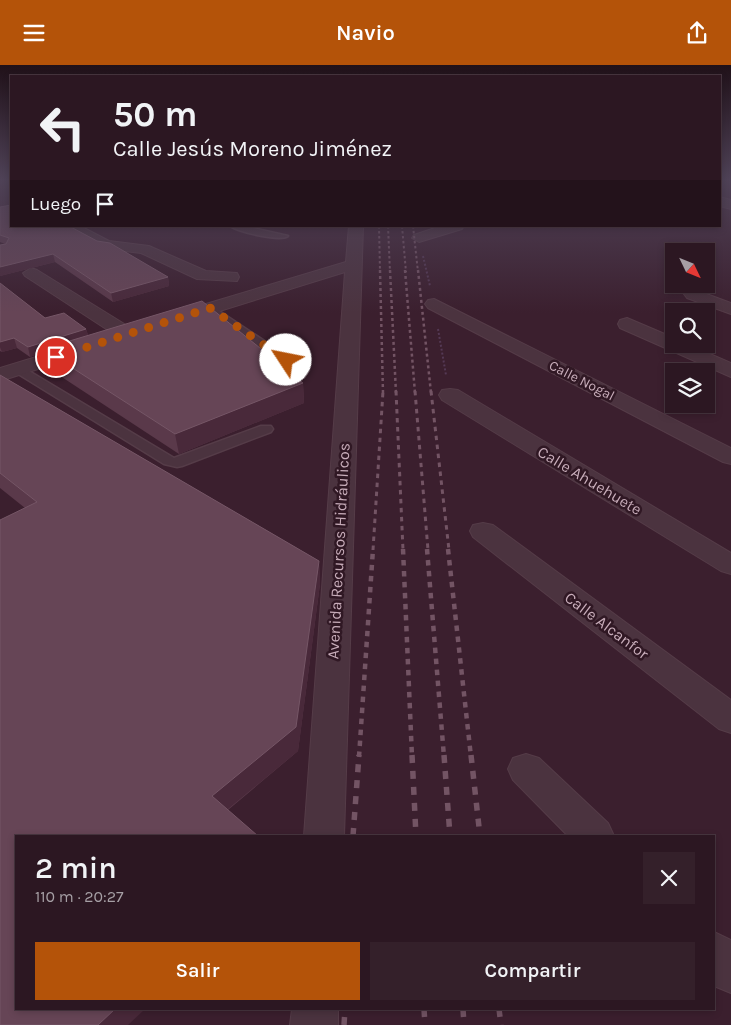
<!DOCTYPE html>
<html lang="es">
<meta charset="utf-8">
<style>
body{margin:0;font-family:Karla,sans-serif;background:#34202a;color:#f1f3f6;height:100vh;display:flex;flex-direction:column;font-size:19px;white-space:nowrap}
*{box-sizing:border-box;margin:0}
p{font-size:16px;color:#a69fa5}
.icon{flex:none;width:28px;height:28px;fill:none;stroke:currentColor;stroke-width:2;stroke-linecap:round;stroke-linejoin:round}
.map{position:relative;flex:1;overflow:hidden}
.details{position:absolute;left:15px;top:770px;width:700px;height:175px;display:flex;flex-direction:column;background:#2c1722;border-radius:0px;box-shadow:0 2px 8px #0003,0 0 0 1px #483640}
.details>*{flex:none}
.hud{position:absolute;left:10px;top:10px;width:711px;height:152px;border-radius:0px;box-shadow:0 2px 8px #0003,0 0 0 1px #483640;background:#2c1722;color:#f1f3f6;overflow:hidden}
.needle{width:32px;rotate:133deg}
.fabs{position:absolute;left:665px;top:178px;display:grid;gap:10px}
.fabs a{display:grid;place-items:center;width:50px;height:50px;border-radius:0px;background:#2c1722;box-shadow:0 2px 8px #0003,0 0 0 1px #483640;font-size:25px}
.pin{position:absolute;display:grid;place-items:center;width:42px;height:42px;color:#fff;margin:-21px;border:2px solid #fff;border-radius:50%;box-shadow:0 1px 5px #0007}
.me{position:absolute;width:55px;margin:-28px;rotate:304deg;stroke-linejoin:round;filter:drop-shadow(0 0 4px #0008)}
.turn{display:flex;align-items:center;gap:18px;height:105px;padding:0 20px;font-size:22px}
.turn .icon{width:65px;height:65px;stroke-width:2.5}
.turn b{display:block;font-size:35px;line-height:42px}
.then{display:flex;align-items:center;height:48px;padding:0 20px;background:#0003;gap:10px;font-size:19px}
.round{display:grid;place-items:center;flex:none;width:52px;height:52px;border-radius:0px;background:#34202a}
.head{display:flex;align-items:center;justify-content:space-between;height:85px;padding:0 20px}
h1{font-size:30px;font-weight:600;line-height:38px}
.button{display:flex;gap:10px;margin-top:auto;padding:10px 20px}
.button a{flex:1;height:58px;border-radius:0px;background:#b45309;color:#fff;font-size:20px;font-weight:600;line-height:58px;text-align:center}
.button a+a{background:#34202a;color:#f1f3f6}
header{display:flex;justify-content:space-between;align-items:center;height:65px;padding:0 20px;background:#b45309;color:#fff;font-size:22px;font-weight:600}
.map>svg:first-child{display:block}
</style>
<header><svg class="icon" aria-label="menu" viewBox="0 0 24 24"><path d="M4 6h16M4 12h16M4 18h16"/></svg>Navio<svg class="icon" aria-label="share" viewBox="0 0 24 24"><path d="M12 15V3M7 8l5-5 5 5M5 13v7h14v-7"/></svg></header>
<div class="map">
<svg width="731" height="960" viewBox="0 0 731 960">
<rect width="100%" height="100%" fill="#3b1f2e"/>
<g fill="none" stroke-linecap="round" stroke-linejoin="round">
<g stroke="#553c48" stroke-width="3">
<g id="service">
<path d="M230,161h14l44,10c-8,6 -49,-4 -58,-10z"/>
<path d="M210,240l80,53v4h-8l-76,-52v-4z"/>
<path d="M19,300l155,93 87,-32h10l2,3 -2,3 -89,34 -5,1 -13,-3 -149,-92 -2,-3z"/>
</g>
</g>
<g stroke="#553c48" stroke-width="2">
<g id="minor">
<path d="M720,132l11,3v9l-11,-3z"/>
<path d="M349,161h14l-19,610h-40l41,-564 -164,51h-12l-3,-4 3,-4 177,-53z"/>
<path d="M441,161h23l-2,3 -43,13 -7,-4 2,-3z"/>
<path d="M72,162h10l27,14 40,5 57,25 31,2 2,4 -2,4 -40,-2 -56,-26 -41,-5 -28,-15 -2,-3z"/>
<path d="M31,203l6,2 97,60 2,4 -2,4h-14l-95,-62 -2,-3z"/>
<path d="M693,224l38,14v11l-44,-16 -3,-4 3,-4z"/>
<path d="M434,234l297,149v16l-8,-2 -295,-154 -3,-4 3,-4z"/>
<path d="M627,253l47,20v6h13l44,19v14l-111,-49 -2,-4 2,-4z"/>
<path d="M82,278l7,2 3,4 -3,4 -89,28v-13z"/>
<path d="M450,324l8,1 273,163v21l-10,-3 -279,-171 -3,-5 3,-5z"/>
<path d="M483,458l10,2 238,175v33l-12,-4 -246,-192 -3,-6 3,-6z"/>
<path d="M526,689l13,4 69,65 6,13h-46l-55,-56 -5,-11 5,-11z"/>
<path d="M714,867l17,8v53l-17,-7z"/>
<path d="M292,944h46v16h-48z"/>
</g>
</g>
<g stroke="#543954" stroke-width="2" stroke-dasharray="2 2" stroke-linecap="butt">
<path d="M423,191l7,30"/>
<path d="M438,264l8,46"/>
</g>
<use href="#service" fill="#4b333f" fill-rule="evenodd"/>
<use href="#minor" fill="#4b333f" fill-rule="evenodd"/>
<g stroke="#735464" stroke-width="2" stroke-dasharray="2.5 2.5" stroke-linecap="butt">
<path d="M379,161l1,46"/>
<path d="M388,161l2,46"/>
<path d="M402,161l4,46"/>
<path d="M413,161l5,46"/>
</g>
<g stroke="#735464" stroke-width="2.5" stroke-dasharray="3 3" stroke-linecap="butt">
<path d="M380,205l3,123"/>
<path d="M390,205l6,123"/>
<path d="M405,205l10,123"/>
<path d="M418,205l13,123"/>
</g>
<g stroke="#735464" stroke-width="3" stroke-dasharray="4.5 4.5" stroke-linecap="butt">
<path d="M396,326l7,159"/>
<path d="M415,326l13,159"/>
<path d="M431,326l18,159"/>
<path d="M373,485l10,-159"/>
</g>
<g stroke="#735464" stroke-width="4.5" stroke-dasharray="5.5 5.5" stroke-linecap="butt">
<path d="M403,484l9,208"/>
<path d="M427,484l17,208"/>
<path d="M448,484l23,208"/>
<path d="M359,692l14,-208"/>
</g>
<g stroke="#735464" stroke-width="5.5" stroke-dasharray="8 8" stroke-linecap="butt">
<path d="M412,690l4,81"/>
<path d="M444,690l6,81"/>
<path d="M471,690l9,81"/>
<path d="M353,771l6,-81"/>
<path d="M424,944l1,16"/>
<path d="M463,944l1,16"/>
<path d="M499,944l2,16"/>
<path d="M344,960l1,-16"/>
</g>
</g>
<g fill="#5a394a">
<path d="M0,142l11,19h59v1l98,50 1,9 -56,16 -58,-40 -55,14v-31l5,-1 -5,-2z"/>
<path d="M0,218l45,35 41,11 2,6 215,48 1,20 -125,51 -131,-86 -4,-16 -14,5 -13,-9 -15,4 -2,-1z"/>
<path d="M0,310l319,186 1,23 -22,167 -70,59 -203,-302 -25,-20z"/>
</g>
<g fill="#49293a">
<path d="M53,189l2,8 -55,14v-9z"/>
<path d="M168,212l1,9 -56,16 -2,-9z"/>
<path d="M86,264l3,9 -46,11 1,3 -14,5 -2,-10z"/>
<path d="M14,273l3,10 -15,4 -2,-5v-5z"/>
<path d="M303,318l1,20 -125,51 -4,-20z"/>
<path d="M319,496l1,23 -22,167 -82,68 -4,-23z"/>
<path d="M115,944h30l-17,16h-30z"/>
</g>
<g fill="#664556" stroke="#755666">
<path d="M11,140v21h58l28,15 13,2 58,34 -57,16 -58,-39 -53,13v-22l6,-1 3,-6 -9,-3v-28z"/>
<path d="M0,218l45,35 19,-5 22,16 -58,18 -14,-9 -14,4z"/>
<path d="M202,236l101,82 -128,51 -132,-85z"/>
<path d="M0,310l319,186 -23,166 -84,69 46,40h-242v173h99l-17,16h-98v-505l37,-18 -37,-29z"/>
</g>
<linearGradient id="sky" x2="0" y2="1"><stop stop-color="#201119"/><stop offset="0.46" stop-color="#4f4257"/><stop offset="1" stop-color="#4f4257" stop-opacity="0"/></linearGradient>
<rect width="731" height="248" fill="url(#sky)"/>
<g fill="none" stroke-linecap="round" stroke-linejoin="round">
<path stroke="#b45309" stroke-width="9" stroke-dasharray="0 16.2" d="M56,292l154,-49 76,52"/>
</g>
<g text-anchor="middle" stroke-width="5" stroke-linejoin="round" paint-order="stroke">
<g font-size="14" fill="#c8adba" stroke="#301824">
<text transform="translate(582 315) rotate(27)" y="5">Calle Nogal</text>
</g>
<g font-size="16" fill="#c8adba" stroke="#301824">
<text transform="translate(590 415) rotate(31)" y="6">Calle Ahuehuete</text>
<text transform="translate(338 486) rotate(-87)" y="6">Avenida Recursos Hidráulicos</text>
<text transform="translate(607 560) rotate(37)" y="6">Calle Alcanfor</text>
</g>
</g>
</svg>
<div class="fabs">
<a><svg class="needle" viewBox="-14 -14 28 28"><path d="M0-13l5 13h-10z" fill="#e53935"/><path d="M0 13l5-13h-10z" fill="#a69fa5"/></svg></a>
<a><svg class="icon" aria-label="search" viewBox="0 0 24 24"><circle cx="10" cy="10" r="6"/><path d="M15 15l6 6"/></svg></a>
<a><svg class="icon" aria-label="layers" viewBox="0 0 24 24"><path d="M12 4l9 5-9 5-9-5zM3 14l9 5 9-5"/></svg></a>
</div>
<div class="pin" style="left:56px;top:292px;background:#d93025"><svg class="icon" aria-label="arrive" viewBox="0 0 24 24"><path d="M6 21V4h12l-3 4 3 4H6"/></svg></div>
<svg class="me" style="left:286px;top:295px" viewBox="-20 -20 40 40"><circle r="19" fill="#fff"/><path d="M0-13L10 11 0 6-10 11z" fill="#b45309"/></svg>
<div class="hud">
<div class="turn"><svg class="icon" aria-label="left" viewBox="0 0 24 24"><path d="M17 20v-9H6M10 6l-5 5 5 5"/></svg><div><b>50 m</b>Calle Jesús Moreno Jiménez</div></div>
<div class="then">Luego<svg class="icon" aria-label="arrive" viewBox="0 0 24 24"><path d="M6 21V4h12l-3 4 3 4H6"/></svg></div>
</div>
<section class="details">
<div class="head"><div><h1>2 min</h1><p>110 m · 20:27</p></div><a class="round"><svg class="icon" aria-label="close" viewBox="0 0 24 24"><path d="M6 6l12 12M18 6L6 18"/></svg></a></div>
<div class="button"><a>Salir</a><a>Compartir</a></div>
</section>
</div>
